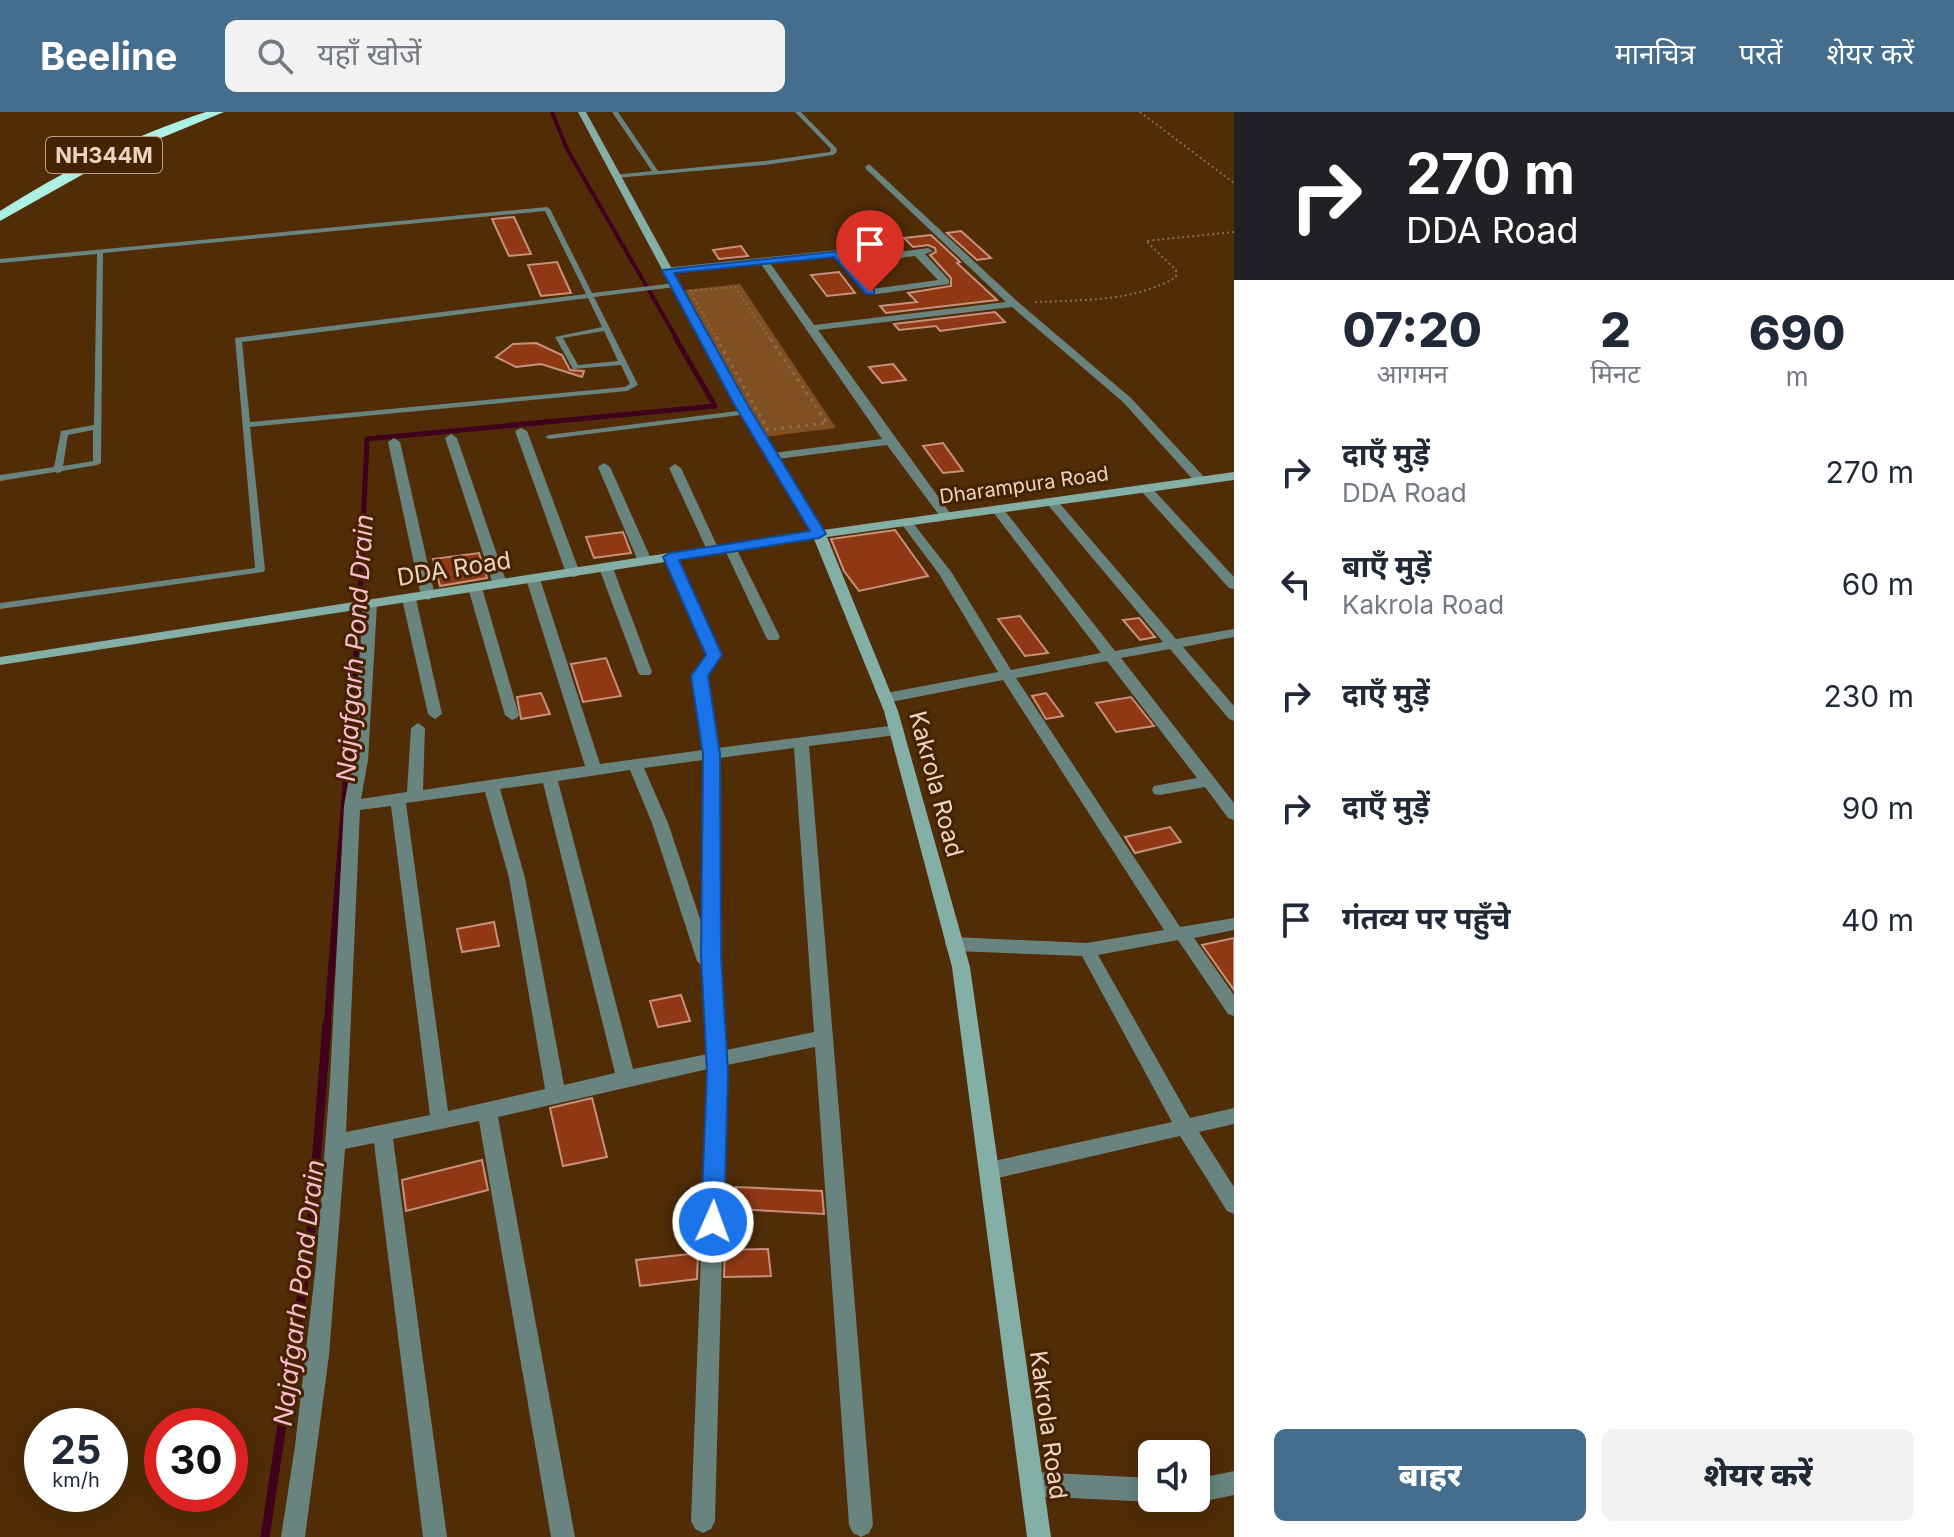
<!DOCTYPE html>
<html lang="hi">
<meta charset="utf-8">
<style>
body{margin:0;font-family:Inter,"Noto Sans Devanagari",sans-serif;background:#f2f2f3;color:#1f2937;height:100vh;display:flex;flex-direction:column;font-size:30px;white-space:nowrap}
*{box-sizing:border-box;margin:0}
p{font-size:26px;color:#747a83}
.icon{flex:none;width:44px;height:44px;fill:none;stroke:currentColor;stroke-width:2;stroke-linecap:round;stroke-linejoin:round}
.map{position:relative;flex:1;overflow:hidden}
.details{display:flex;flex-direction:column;background:#fff;width:720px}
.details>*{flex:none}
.hud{background:#202124;color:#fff;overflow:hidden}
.controls{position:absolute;left:1138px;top:1328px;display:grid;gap:16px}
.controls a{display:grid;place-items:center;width:72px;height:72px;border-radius:12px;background:#fff;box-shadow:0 4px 20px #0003;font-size:40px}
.speed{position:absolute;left:24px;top:1296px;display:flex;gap:16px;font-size:40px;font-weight:700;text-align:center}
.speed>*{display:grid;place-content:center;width:104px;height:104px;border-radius:50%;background:#fff;box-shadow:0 4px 20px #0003;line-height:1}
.speed small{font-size:20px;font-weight:400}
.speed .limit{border:12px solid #d22;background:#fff;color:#111}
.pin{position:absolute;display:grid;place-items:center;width:68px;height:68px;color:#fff;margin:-82px -34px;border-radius:50% 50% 50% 0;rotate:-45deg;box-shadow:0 0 8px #0007}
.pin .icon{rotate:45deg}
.me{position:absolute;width:88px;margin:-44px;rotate:2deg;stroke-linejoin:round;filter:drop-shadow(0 0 6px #0008)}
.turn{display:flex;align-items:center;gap:28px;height:168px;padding:0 40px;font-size:36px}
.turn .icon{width:104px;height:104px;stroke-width:2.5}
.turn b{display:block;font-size:56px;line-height:68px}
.eta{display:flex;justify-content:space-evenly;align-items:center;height:136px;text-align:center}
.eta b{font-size:48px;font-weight:800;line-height:56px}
.action{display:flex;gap:16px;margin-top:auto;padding:16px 40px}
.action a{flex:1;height:92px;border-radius:12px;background:#456d8d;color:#fff;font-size:32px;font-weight:800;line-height:92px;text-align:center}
.action a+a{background:#f2f2f3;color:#1f2937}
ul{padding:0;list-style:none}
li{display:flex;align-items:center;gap:24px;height:112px;padding:0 40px}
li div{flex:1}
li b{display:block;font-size:30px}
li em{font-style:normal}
header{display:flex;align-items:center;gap:48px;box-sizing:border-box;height:112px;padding:0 40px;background:#456d8d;color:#fff}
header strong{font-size:38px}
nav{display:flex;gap:44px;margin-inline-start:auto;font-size:28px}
.search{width:560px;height:72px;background:#f2f2f3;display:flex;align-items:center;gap:20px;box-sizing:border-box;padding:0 28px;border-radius:12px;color:#747a83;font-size:30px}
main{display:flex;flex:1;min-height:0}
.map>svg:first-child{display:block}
</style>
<header>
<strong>Beeline</strong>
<div class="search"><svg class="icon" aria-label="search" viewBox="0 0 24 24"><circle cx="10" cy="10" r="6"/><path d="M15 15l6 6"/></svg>यहाँ खोजें</div>
<nav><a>मानचित्र</a><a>परतें</a><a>शेयर करें</a></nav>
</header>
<main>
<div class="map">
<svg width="1234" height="1425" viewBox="0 0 1234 1425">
<rect width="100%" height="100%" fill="#502c07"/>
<path fill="#815022" d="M740,172l96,144 -72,9 -2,-4 -77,-143z"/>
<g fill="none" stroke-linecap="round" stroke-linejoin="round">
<path stroke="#40011d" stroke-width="4" d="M552,0l15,37 110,190"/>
<path stroke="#40011d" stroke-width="5" d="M358,524l9,-197 348,-33 -40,-69"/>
<path stroke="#40011d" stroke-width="7" d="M327,914l31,-392"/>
<path stroke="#40011d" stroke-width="9" d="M265,1425l45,-297 17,-216"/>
</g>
<g fill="#903814" stroke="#c7917d" stroke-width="2">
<path d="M514,105l17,37 -22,2 -17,-37z"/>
<path d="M961,119l30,27 -14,2 -30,-27z"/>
<path d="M931,123l29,27 -3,1 40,37 -111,13 -6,-7 37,-4 -9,-9 43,-7v-8l-21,-23 6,-3 -1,-4 -7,-3 -15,2 -9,-9z"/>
<path d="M741,134l7,10 -29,3 -6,-9z"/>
<path d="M557,150l14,31 -30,3 -13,-31z"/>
<path d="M839,160l16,21 -28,3 -16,-21z"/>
<path d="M995,200l10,10 -65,9 -4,-5 -37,4 -5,-6z"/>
<path d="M536,231l26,12 8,15 14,1 -2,6 -41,-13 -25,3 -20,-10 17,-13z"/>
<path d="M893,252l13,16 -24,3 -13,-16z"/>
<path d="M943,331l20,28 -20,2 -20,-27z"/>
<path d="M895,418l33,46 -69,15 -15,-20 -13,-32z"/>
<path d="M623,420l8,21 -37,5 -8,-21z"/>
<path d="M479,441l8,25 -47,8 -7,-27z"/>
<path d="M1020,504l28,37 -23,3 -27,-37z"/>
<path d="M1139,506l16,19 -15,3 -17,-20z"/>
<path d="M606,546l15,38 -38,6 -12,-38z"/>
<path d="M541,581l9,21 -29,5 -4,-22z"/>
<path d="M1046,581l17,23 -17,3 -14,-23z"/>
<path d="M1131,585l23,29 -38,6 -20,-29z"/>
<path d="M1170,715l11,15 -46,11 -10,-16z"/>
<path d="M494,810l5,24 -37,6 -5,-23z"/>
<path d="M1234,826v52l-32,-45z"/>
<path d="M681,883l9,26 -32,6 -8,-26z"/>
<path d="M592,986l15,59 -44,9 -13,-58z"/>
<path d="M482,1048l6,30 -82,21 -4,-31z"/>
<path d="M736,1075l86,4 2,23 -88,-5z"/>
<path d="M768,1137l3,27 -47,1 1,-27z"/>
<path d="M698,1141l-1,26 -57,7 -4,-26z"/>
</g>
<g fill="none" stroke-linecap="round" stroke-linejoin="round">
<g stroke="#8b6c4e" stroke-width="2" stroke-dasharray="2 3" stroke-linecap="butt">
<path d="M1140,0l94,71"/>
<path d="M1035,190c47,-2 99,0 141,-25v-7l-30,-29 88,-9"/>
<path d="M717,227l-27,-48 45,-4 35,52"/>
</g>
<path stroke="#8b6c4e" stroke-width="3" stroke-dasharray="3 5" stroke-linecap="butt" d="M716,225l52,93 59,-7 -58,-86"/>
<g fill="#69847e" fill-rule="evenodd">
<path d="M612,0h6l40,59 107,-10 65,-9 1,-3 -36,-37h6l36,37 -1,4 -3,2 -68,10 -149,13 -2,-1v-2l38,-4z"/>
<path d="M547,95l3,2 42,84 83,-10 3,2 -3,2 -81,10 44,88 -11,6 -377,36 15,143 -2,2 -263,37v-6l255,-35 -20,-230 351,-44 -41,-83 -442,42 -2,210 -4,2 -35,6 -4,2 -3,-1 -55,9v-6l54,-8 7,-36 33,-6 3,-171 -97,9v-4zM588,186l14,29 -47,10 18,32 48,-4 9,19 -5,3 -375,35 -8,-80zM604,219l14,30 -40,4 -15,-27zM93,318v31l-30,5 5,-31z"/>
<path d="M745,298h3v4l-199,25 -4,-2 4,-2z"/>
</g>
<g fill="#69847e" fill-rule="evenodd">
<path d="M869,52l149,138 113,96 74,80v6h-8l-74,-82 -111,-95 -194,23 132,183v6h-8l-55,-74 -118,15v-6l4,-1 109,-14 -121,-175 -94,9 -5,-3 2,-2 173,-18 10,9 81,-11 5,3 -8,3 24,26v4l-79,11 -4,-1 -32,-38 -64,7 44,62 192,-23 -140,-133 -1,-2zM915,144l23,24 -66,9 -21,-25z"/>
<path d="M521,316l6,3 53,142 -2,3 -5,1 -7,-4 -51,-142z"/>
<path d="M451,322l6,4 50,146 -2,3h-10l-2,-3 -48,-146z"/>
<path d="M394,326l6,4 35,154 -7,4 -7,-4 -33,-154z"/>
<path d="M604,351l6,4 42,94 -2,3h-10l-2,-3 -40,-94z"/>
<path d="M675,352l6,4 38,82 -1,3 -5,1 -6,-4 -38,-82z"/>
<path d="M1146,373l4,1 84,91v12l-5,-1 -87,-96v-6z"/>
<path d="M1052,386l4,1 120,140 58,-10v8l-51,10 51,59v15l-5,-2 -59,-70 -49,9 113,145v17l-6,-2 -23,-31 -45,8 -6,-1 -2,-4 2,-4 43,-8 -90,-117 -91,17 164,249 54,-9v12l-40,8 40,57v21l-6,-2 -50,-74 -80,15 92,163 44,-10v16l-35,8 35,55v27l-7,-3 -47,-75 -191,44 -7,-3 -3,-6 3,-6 7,-3 183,-40 -90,-166 -128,-5 -6,-2 -3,-5 3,-5 6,-2 133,6 77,-13 -161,-250 -117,23 -7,-5 7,-5 112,-21 -59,-98 -39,-52 6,-4 4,1 42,54 59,97 90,-17 -108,-141 -2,-3 6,-4 4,1 114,145 48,-9 -115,-137v-6z"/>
<path d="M730,432l6,4 44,89 -2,3h-10l-2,-3 -42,-89z"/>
<path d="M670,441l7,4 44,98 -15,21 12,72 179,-23 7,5 -7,5 -88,11 64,779 -4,8 -8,4 -8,-4 -4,-8 -34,-478 -88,18 -12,456 -4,8 -8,4 -8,-4 -4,-8 17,-452 -210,48 77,420h-24l-72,-416 -86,18 54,398h-24l-49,-394 -29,6 -16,206 -24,182h-24l14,-91 21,-182 14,-183 14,-275 8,-46 11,-155 7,-4 7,4 -9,155 -7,39 46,-7 4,-64 7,-5 7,5 -2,62 162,-24 -59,-187 7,-4 7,4 60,185 103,-14 -11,-74 15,-21 -44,-98zM794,636l20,284 -88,18 -6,-94 -1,-198zM703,648l-1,165 -34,-102 -24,-55zM630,658l22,53 45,138 6,6 5,87 -75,15 -75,-288zM543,671l72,290 -51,12 -39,-207 -25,-89zM485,680l24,86 36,211 -97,22 -42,-308zM391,694l39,309 -84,17 14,-322z"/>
<path d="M606,452l7,4 39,104 -2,3h-10l-2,-3 -39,-104z"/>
<path d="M475,472l7,4 37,127 -2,3 -5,2 -7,-5 -37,-127z"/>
<path d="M409,483l7,4 26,115 -7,5 -7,-5 -26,-115z"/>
<path d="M1234,1359v24l-38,8 -8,-4 8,-1v-19z"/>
<path d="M1032,1360l120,6v20h8l-8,4 -120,-6 -8,-4 -4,-8 4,-8z"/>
</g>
<path fill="#84afa6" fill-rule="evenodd" d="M578,0h8l160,292 77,126 411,-58v8l-407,57 71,174 72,256 81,570h-24l-75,-570 -68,-256 -70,-172 -814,126v-8l811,-126 -77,-127z"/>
<path fill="#abf0e1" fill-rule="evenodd" d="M206,0h18l-114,47 -110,62v-10c65,-41 132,-75 206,-99z"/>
</g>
<path fill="#1a73e8" stroke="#114b97" stroke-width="2" d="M841,139l33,39v4h-8l-32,-37 -160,16 73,131 79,130 -7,4 -140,22 43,95 -14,21 12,78 1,202 7,116 -4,150 -3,7 -8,3 -8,-3 -4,-7 6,-150 -6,-116 2,-202 -12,-78 15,-21 -43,-98 7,-4 140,-22 -76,-127 -72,-134z"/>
<g text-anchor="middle" stroke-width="6" stroke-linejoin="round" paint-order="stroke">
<g font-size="20" fill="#ebd4c2" stroke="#452200">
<text transform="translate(1024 373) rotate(-8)" y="7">Dharampura Road</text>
</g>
<rect fill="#452200" stroke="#b99f88" stroke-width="2" x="46" y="25" width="116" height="36" rx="6"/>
<g font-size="22" font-weight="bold" fill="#ebd4c2">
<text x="104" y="51">NH344M</text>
</g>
<g font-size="24" fill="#ebd4c2" stroke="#452200">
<text transform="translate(454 457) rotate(-9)" y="8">DDA Road</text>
<text transform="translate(936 672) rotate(75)" y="8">Kakrola Road</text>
<text transform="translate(1048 1313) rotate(82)" y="8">Kakrola Road</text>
</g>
<g font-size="26" font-style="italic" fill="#fbbccd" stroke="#452200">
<text transform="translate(355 536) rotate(-86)" y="9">Najafgarh Pond Drain</text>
<text transform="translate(299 1181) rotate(-83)" y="9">Najafgarh Pond Drain</text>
</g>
</g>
</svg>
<div class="controls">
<a><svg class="icon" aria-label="sound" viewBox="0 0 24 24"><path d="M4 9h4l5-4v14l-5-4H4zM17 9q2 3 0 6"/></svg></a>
</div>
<div class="speed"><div>25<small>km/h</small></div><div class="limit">30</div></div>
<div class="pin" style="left:870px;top:180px;background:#d93025"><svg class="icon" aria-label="arrive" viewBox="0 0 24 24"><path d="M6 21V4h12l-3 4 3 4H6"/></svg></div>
<svg class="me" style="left:713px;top:1110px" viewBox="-20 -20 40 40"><circle r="17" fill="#1a73e8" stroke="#fff" stroke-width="3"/><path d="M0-11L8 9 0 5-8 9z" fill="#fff"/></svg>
</div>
<section class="details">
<div class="hud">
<div class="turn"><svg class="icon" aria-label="right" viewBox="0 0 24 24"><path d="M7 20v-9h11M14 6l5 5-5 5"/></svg><div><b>270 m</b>DDA Road</div></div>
</div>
<div class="eta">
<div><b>07:20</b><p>आगमन</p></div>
<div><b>2</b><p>मिनट</p></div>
<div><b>690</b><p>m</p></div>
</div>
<ul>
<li><svg class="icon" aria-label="right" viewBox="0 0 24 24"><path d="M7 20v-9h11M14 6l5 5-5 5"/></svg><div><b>दाएँ मुड़ें</b><p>DDA Road</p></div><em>270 m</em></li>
<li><svg class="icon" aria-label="left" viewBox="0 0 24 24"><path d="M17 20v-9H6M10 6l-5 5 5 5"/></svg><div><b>बाएँ मुड़ें</b><p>Kakrola Road</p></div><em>60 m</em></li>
<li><svg class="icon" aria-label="right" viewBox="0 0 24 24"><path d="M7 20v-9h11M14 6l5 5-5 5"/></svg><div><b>दाएँ मुड़ें</b></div><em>230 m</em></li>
<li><svg class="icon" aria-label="right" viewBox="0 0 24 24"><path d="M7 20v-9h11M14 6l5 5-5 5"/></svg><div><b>दाएँ मुड़ें</b></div><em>90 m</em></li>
<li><svg class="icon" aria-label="arrive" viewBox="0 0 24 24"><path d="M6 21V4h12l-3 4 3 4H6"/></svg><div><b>गंतव्य पर पहुँचे</b></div><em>40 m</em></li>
</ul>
<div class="action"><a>बाहर</a><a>शेयर करें</a></div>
</section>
</main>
